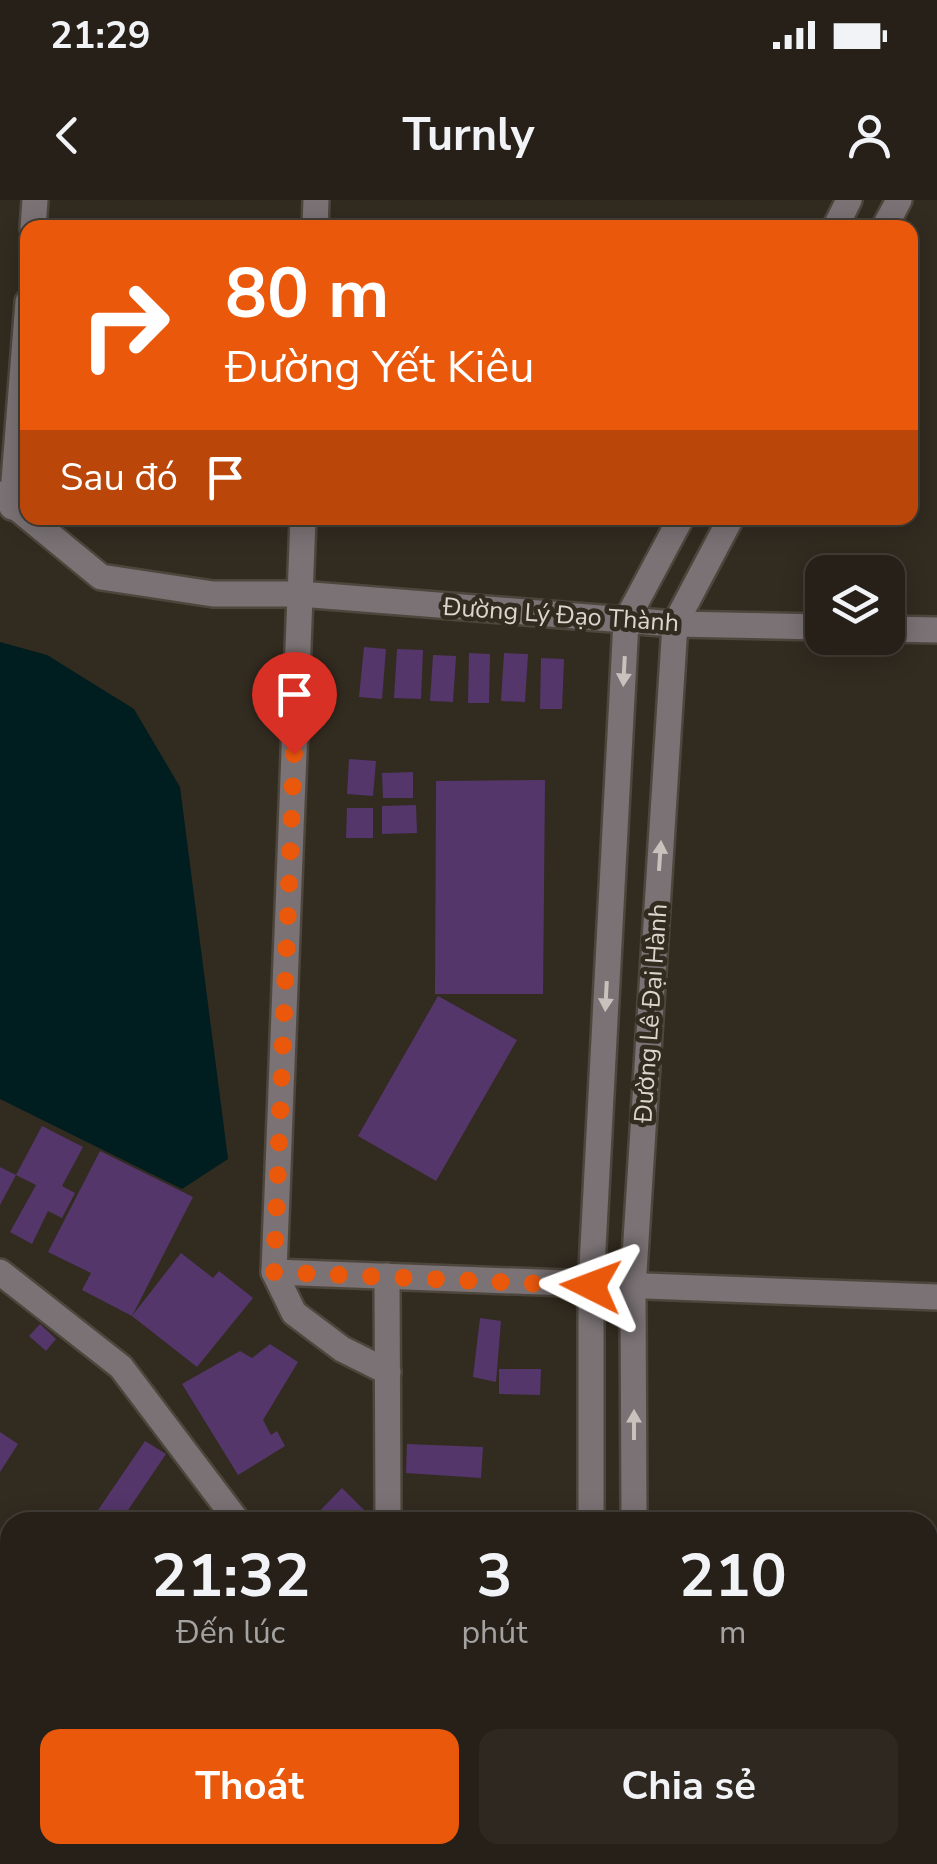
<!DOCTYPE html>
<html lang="vi">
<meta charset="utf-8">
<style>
body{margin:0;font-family:"Nunito Sans",sans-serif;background:#2e2821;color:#f1f3f6;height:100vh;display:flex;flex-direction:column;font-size:38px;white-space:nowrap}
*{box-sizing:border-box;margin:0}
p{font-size:32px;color:#a4a3a2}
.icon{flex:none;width:55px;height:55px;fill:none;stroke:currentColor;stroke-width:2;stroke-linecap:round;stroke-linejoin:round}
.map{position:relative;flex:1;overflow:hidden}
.details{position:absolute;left:0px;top:1312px;width:938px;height:352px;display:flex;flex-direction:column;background:#262018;border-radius:30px 30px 0 0;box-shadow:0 5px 25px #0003,0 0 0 2px #423e37}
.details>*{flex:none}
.top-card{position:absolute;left:20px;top:20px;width:898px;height:305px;border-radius:20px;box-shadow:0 5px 25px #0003,0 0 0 2px #423e37;background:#ea580c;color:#fff;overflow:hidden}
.buttons{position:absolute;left:805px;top:355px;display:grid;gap:20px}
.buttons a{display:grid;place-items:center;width:100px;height:100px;border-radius:20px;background:#262018;box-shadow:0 5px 25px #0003,0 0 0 2px #423e37;font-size:50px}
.pin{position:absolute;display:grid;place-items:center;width:85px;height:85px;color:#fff;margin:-102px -42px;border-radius:50% 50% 50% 0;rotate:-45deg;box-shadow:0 0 10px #0007}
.pin .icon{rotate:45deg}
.me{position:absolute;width:110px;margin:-55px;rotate:273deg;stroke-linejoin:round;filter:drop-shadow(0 0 8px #0008)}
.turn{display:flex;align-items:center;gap:35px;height:210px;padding:0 40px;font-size:45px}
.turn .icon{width:130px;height:130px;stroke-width:2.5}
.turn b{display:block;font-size:70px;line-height:85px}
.then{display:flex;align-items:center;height:95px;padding:0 40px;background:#0003;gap:20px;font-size:38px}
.eta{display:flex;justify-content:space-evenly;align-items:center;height:170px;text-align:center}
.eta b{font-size:60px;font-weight:700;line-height:70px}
.cta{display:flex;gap:20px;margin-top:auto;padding:20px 40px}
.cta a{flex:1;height:115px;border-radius:20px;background:#ea580c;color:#fff;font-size:40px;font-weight:700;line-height:115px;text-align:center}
.cta a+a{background:#2e2821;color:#f1f3f6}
.status{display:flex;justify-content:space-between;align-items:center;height:70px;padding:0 50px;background:#262018;direction:ltr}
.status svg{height:28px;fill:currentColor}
header{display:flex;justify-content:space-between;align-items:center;height:130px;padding:0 40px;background:#262018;font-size:45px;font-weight:700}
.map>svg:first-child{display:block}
</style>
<div class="status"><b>21:29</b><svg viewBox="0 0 49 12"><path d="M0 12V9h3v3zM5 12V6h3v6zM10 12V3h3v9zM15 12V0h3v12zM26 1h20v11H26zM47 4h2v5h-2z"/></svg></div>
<header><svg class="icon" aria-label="back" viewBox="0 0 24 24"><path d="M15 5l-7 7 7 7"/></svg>Turnly<svg class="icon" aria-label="person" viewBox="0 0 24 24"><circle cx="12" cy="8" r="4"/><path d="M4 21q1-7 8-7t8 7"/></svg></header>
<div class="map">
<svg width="937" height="1664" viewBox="0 0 937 1664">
<rect width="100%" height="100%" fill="#322b20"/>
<path fill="#001d1f" d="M0,442l47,13 87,54 46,78 48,372 -46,30 -182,-90z"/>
<g fill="#54366a">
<path d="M364,447l22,2 -4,50 -23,-2z"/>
<path d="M397,449l26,1 -2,49 -27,-1z"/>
<path d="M469,453l21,1 -1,49h-21z"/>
<path d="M504,453l24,1 -3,48 -24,-1z"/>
<path d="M433,455l23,1 -3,46 -23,-1z"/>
<path d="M541,458l23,1 -2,50h-22z"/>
<path d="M349,559l27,2 -3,35 -26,-2z"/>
<path d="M413,572v26h-30l-1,-25z"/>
<path d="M545,580l-2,214h-108l1,-213z"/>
<path d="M416,605l1,28 -35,1v-28z"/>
<path d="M347,608h26v30h-27z"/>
<path d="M438,796l79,44 -81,141 -78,-45z"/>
<path d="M42,926l41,21 -21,39 13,7 -13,25 -14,-7 -16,33 -22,-12 26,-47 -20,-10z"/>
<path d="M100,951l93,46 -61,119 -50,-26 9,-17 -43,-21z"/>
<path d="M0,967l16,8 -16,30z"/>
<path d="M181,1053l32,25 6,-7 34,27 -56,69 -65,-51z"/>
<path d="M480,1118l21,3 -5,61 -23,-5z"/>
<path d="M40,1124l16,15 -10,12 -17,-15z"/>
<path d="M270,1144l28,18 -35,58 8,15 6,-4 8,15 -47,29 -56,-91 58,-33 12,7z"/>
<path d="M499,1169h42l-1,26 -41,-1z"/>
<path d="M0,1232l18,12 -18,28z"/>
<path d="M145,1241l21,13 -46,68h-30z"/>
<path d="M407,1244l76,3 -2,31 -75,-5z"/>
<path d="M342,1288l29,29 -5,5h-57z"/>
<path d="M0,1469l10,4v123l-10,-3z"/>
</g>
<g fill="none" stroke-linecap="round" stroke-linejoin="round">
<g stroke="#4d463c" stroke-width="30">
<g id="minor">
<path d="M33,28l2,-28"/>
<path d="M315,28l1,-28"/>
<path d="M835,28l14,-28"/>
<path d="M884,28l15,-28"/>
<path d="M0,294l101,83 112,17h87l375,30 147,3"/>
<path d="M12,307l16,-205"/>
<path d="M303,318l-29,754 20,41 48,36 46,23"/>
<path d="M888,429l49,1"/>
<path d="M0,1072l121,95 117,155"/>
<path d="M274,1072l663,25"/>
<path d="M387,1076l1,246"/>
<path d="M591,1322v-236l35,-665 55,-103"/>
<path d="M634,1322l-1,-234 42,-664 56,-106"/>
<path d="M0,1353l10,3"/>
<path d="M0,1603l10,3"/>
<path d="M178,1655l31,9"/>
<path d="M390,1655v9"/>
<path d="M635,1655v9"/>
<path d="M589,1664v-9"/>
</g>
</g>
<use href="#minor" stroke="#7a7274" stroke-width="25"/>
</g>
<defs><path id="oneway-solid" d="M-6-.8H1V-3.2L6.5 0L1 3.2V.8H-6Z" transform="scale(2.5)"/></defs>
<g fill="#c7c2bc">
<use href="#oneway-solid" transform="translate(624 471) rotate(93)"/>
<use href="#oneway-solid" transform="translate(660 656) rotate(-86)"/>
<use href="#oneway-solid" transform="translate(606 796) rotate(93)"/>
<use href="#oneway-solid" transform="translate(634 1225) rotate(-90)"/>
</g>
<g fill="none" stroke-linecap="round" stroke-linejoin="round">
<path stroke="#ea580c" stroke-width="18" stroke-dasharray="0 32.4" d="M294,554l-20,518 317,14"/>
</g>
<g text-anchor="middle" stroke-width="9" stroke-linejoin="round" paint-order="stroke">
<g font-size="25" fill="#dad6ce" stroke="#322b20">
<text transform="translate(561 414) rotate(4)" y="9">Đường Lý Đạo Thành</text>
<text transform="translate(650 813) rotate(-86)" y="9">Đường Lê Đại Hành</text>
</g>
</g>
</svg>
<div class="buttons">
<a><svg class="icon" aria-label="layers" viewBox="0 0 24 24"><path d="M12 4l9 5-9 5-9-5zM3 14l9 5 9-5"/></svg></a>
</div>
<div class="pin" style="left:294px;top:554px;background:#d93025"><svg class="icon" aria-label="arrive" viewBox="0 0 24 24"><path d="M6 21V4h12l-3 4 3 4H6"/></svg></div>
<svg class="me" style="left:591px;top:1086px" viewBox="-20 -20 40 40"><path d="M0-17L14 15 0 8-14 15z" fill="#ea580c" stroke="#fff" stroke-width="4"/></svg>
<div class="top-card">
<div class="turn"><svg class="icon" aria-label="right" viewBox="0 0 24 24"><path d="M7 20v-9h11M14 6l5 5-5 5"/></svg><div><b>80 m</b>Đường Yết Kiêu</div></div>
<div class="then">Sau đó<svg class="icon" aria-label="arrive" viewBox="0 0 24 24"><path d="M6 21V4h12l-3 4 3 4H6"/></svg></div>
</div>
<section class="details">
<div class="eta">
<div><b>21:32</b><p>Đến lúc</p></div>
<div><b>3</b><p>phút</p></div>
<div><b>210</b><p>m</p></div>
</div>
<div class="cta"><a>Thoát</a><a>Chia sẻ</a></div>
</section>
</div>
